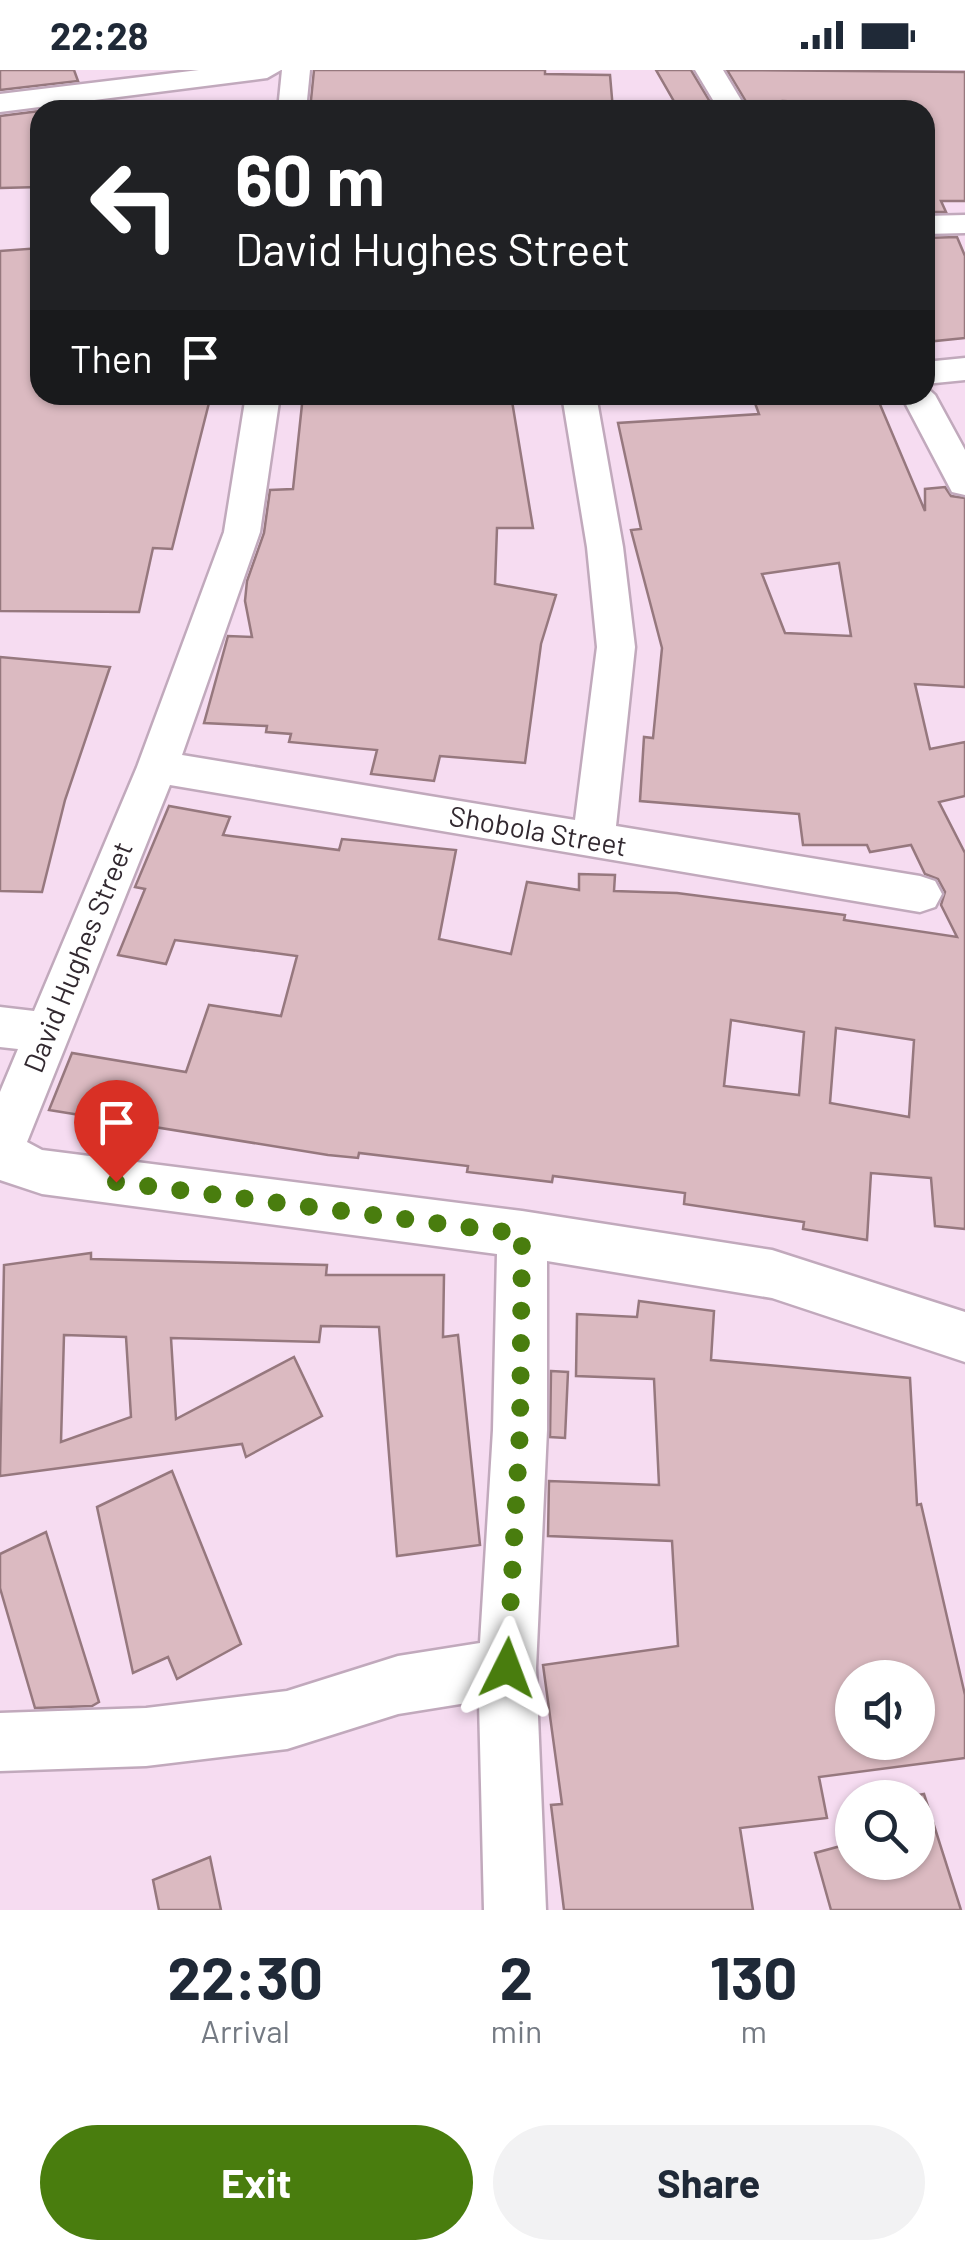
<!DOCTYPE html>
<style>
body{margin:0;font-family:Barlow,sans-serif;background:#f2f2f3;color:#1f2937;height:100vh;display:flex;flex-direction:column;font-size:38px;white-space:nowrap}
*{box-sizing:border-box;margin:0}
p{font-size:32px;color:#747a83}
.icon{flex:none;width:55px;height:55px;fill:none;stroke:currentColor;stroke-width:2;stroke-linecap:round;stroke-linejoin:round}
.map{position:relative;height:1840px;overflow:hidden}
.drawer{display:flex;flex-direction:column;background:#fff;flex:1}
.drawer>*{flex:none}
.banner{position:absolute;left:30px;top:30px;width:905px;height:305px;border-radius:30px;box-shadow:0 2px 8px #0004;background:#202124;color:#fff;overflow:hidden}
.controls{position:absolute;left:835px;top:1590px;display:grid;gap:20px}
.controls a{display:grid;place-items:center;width:100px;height:100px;border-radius:50%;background:#fff;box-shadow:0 2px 8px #0004;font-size:50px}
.pin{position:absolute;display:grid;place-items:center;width:85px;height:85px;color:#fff;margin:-102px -42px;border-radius:50% 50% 50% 0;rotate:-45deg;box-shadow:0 0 10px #0007}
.pin .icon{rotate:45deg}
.me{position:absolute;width:110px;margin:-55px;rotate:3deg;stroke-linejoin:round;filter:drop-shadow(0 0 8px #0008)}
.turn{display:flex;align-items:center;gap:35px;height:210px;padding:0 40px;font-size:45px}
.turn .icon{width:130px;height:130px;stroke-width:2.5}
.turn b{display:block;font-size:70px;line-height:85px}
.then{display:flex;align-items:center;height:95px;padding:0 40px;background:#0003;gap:20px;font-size:38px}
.eta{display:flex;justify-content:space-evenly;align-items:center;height:170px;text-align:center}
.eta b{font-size:60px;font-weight:700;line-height:70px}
.cta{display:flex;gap:20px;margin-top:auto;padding:20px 40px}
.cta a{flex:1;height:115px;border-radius:60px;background:#497d0e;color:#fff;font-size:40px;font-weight:700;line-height:115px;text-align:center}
.cta a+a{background:#f2f2f3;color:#1f2937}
.status{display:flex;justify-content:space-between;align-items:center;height:70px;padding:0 50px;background:#fff;direction:ltr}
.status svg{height:28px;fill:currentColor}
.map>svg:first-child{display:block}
</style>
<div class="status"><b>22:28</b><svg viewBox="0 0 49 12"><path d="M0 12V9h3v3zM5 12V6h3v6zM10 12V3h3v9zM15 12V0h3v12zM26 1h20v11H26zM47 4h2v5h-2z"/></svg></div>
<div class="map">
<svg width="965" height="1840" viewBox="0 0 965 1840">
<rect width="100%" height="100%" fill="#f6dcf1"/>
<g fill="#dbbac1" stroke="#96787e" stroke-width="2.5" fill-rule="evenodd">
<path d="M0,0h74l4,11 -78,9z"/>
<path d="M314,0h231v4l65,1 3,35h-303z"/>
<path d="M656,0h35l24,40h-36z"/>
<path d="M727,0l238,2v129h-24l5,11h-21v-102h-68v-6l-74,-3 1,9h-33z"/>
<path d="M40,41v76l-40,1v-72z"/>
<path d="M957,167l8,19v82l-40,4v-104z"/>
<path d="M40,178v147h171l-39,154 -19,-1 -14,64 -139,-1v-360z"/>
<path d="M303,325h208l22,133h-36l-2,56 61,11 -15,49 -16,119 -85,-7 -6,25 -63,-7 6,-24 -88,-8 2,-8 -25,-2 1,-6 -63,-3 24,-87 24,1 -7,-36 2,-20 17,-48 6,-43 23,-1z"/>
<path d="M752,325h124l49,116v-22l20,-2 6,9 14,2v189l-50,-3 15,65 35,-7v54l-26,6 26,51v376l-30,-3 -4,-48 -60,-5 -4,67 -64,-11 1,-7 -120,-18 1,-11 -132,-17 -1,6 -85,-10 1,-6 -109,-13 -1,5 -30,-3 -279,-45 23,-57 114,19 23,-67 72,11 16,-60 -122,-16 -9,24 -48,-9 27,-66 -10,-2 34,-81 61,11 -7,18 116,15 3,-11 114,11 -17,89 72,15 16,-72 52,8v-16l36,1 -1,16 63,2 138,18 30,4 -1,5 113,17 -16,-32 4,-13 -7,-13 -13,-5 -14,-29 -41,7 -3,-7h-64l-4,-31 -159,-13 4,-64 9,1 9,-90 -31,-118 10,-1 -23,-106 141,-9zM839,493l12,73 -66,-3 -23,-59zM731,950l73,12 -5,63 -75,-9zM836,958l78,12 -5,77 -79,-14z"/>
<path d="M0,587l110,10 -45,133 -23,92 -42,-1z"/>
<path d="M91,1183v6l236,6 -1,10h118l-1,62 15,-2 22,210 -83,11 -18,-229 -58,-1 -2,16 -148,-4 5,81 118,-62 28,59 -76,41 -4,-13 -242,32 4,-211zM64,1265l62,2 5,80 -70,25z"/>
<path d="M639,1231l75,10 -3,49 199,18 7,127 4,-1 44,191v63l-146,19 8,41 -87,10 13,82h-189l-13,-105 11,-1 -19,-139 135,-19 -6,-105 -124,-5 1,-55 110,4 -5,-106 -78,-3 1,-62 60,3zM852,1608h66v64h-66z"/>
<path d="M551,1301l17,1 -3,66 -15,-1z"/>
<path d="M172,1401l69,173 -64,35 -9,-22 -35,16 -36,-166z"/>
<path d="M46,1462l53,170 -7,4 -57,2 -35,-120v-34z"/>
<path d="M924,1724l37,116h-130l-16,-57 37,-10v19h66v-67z"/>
<path d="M210,1787l11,53h-62l-6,-30z"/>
</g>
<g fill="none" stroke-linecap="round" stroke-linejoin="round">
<g stroke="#c1a9bc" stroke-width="5">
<g id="minor">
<path d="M199,0h82l-14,8 -267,34v-18z"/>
<path d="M282,0h28l-4,40h-28z"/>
<path d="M695,0h28l24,40h-28z"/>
<path d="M965,145v18l-40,1v-18z"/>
<path d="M965,288v22l-40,4v-22z"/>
<path d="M925,316l10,9 30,55v45l-13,-3 -51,-97h24z"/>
<path d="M246,325h34l-20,137 -78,223 393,65 22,-173 -10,-100 -25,-152h34l27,152 12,100 -19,179 304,50 15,5 7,13 -7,13 -15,5 -750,-127 -143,357 15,8 480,61 250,39 193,62v50l-193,-64 -225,-37v169l-11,238 10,242h-62l-5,-209 -81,13 -111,35 -141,17 -146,5v-58l146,-5 141,-17 111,-35 82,-13 13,-213 4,-176 -455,-60 -42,-14v-88l18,-43 -18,-2v-40l34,4 103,-244 87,-235z"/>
</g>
</g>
<use href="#minor" fill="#fff" fill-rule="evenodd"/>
</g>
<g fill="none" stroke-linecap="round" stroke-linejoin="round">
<path stroke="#497d0e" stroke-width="18" stroke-dasharray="0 32.4" d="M116,1112l406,52 -2,196 -13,238"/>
</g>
<g text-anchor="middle" stroke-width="8" stroke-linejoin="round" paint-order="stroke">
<g font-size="28" fill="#322930" stroke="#fff">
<text transform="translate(538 761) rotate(10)" y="10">Shobola Street</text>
<text transform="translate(78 887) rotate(-68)" y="10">David Hughes Street</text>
</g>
</g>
</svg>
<div class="controls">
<a><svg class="icon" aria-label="sound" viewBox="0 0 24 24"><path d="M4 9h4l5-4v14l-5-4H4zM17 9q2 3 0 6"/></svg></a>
<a><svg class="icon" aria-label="search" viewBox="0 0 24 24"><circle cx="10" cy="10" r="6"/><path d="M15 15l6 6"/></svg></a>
</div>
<div class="pin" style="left:116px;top:1112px;background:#d93025"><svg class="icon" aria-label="arrive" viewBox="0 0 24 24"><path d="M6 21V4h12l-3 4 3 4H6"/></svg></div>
<svg class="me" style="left:507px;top:1598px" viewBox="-20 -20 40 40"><path d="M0-17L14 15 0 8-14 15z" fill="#497d0e" stroke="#fff" stroke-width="4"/></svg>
<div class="banner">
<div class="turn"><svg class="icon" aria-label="left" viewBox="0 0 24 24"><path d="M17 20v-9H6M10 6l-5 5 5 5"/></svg><div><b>60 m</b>David Hughes Street</div></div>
<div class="then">Then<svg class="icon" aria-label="arrive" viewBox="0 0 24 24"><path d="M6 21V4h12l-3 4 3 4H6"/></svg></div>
</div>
</div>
<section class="drawer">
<div class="eta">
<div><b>22:30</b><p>Arrival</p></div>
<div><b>2</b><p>min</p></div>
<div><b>130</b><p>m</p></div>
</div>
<div class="cta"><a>Exit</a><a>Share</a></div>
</section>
